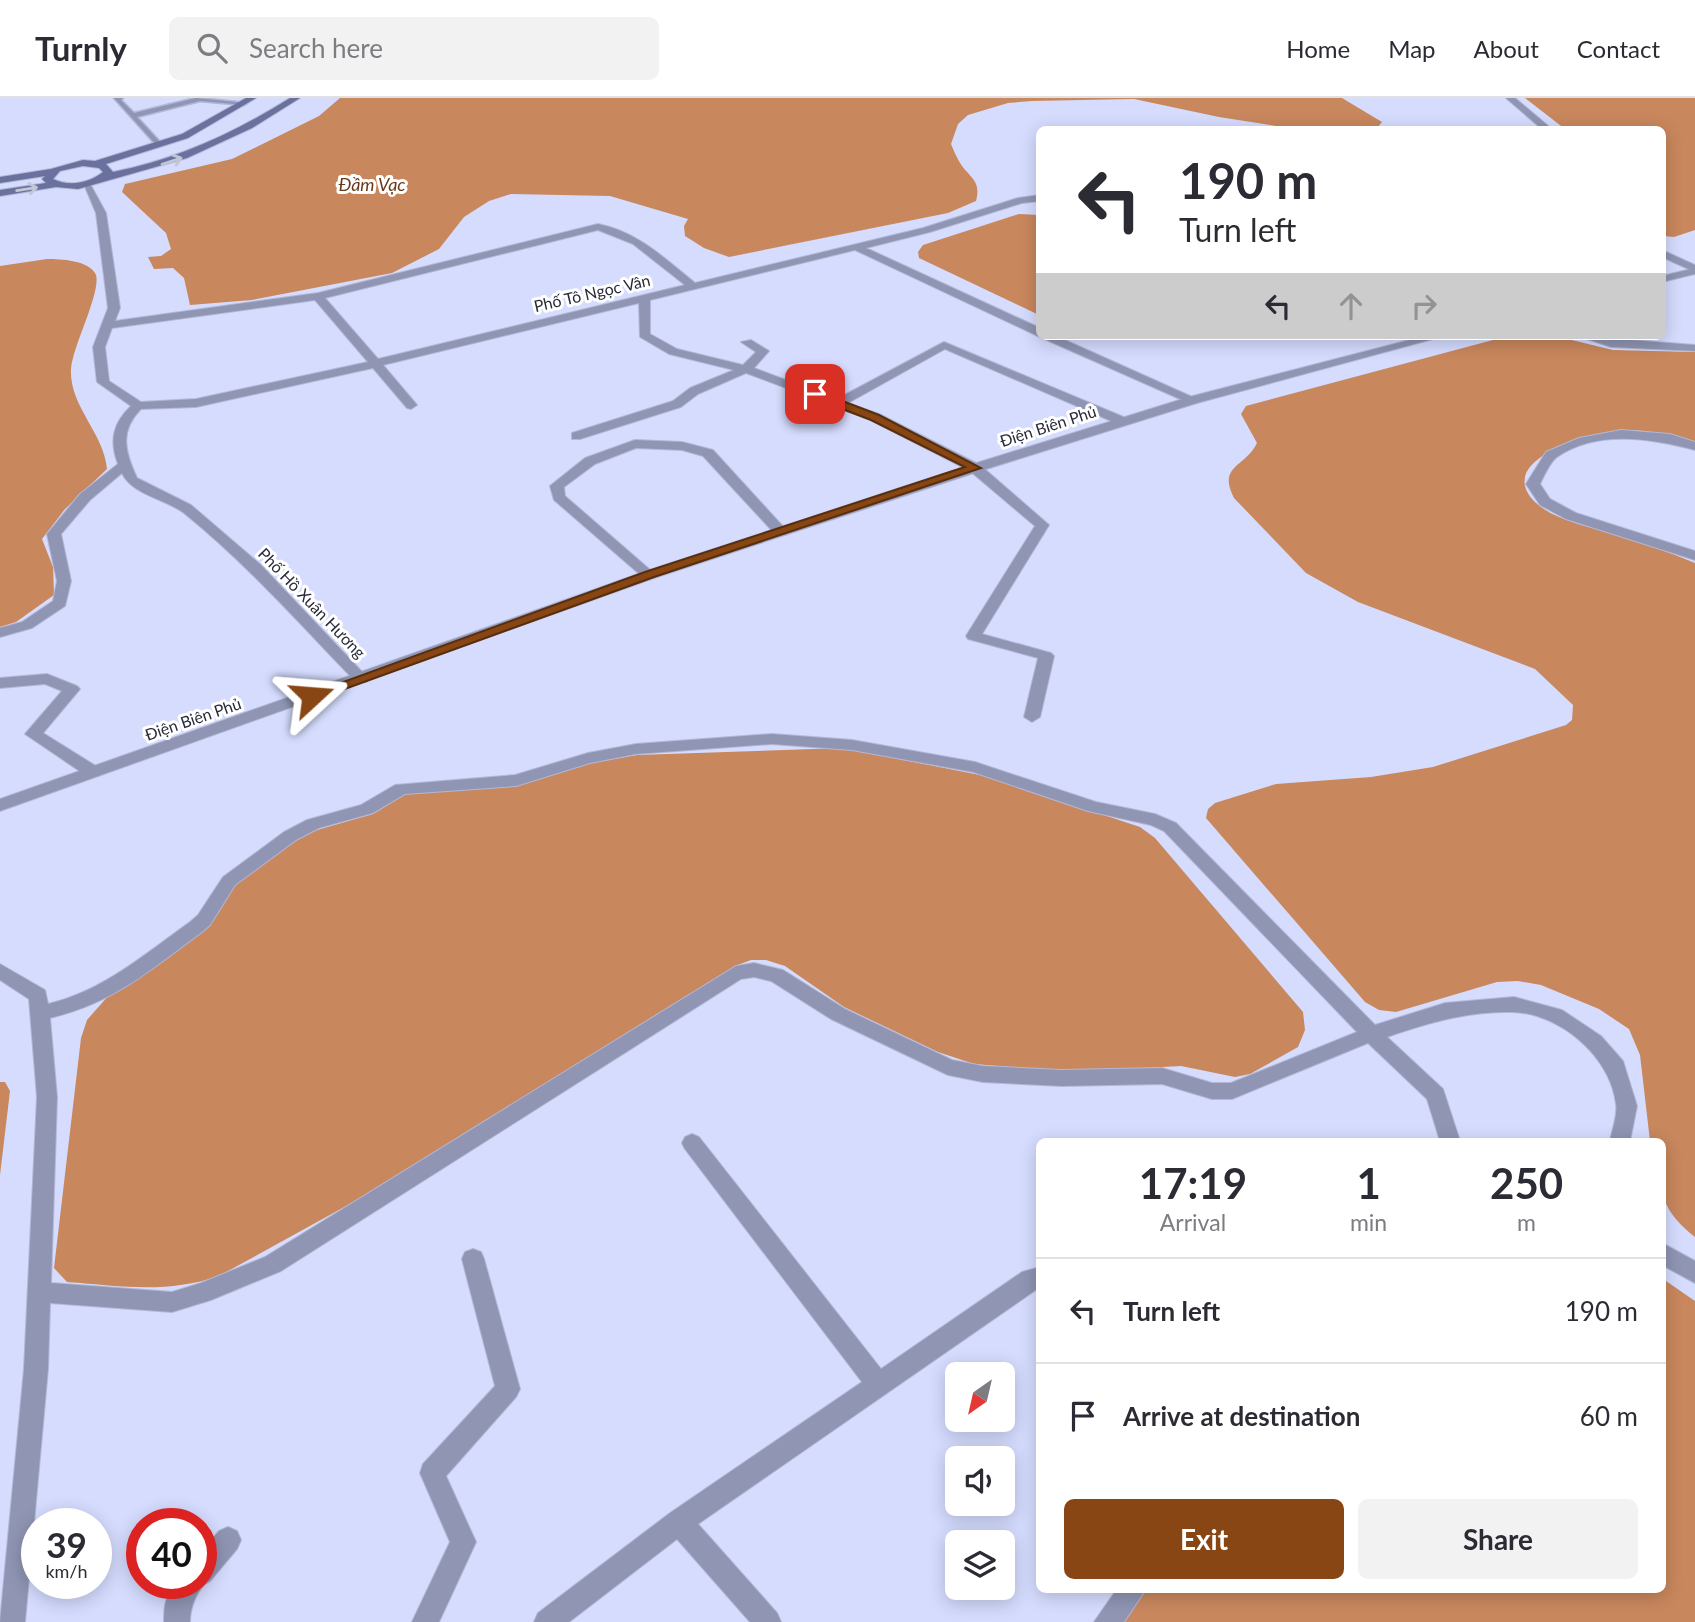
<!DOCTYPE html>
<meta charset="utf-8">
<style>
body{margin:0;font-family:Lato,sans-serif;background:#f2f2f3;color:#2b2b33;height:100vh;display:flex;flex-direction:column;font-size:26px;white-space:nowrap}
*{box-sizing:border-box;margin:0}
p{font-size:23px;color:#7c7c81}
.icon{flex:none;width:38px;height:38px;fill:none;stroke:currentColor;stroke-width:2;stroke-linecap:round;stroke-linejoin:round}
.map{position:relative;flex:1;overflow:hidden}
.side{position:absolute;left:1036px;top:1040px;width:630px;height:455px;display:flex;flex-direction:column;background:#fff;border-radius:10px;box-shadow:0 4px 18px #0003}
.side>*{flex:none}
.guide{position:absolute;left:1036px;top:28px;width:630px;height:214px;border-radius:10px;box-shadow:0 4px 18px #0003;background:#fff;color:#2b2b33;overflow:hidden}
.needle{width:46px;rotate:214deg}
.controls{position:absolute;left:945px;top:1264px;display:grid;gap:14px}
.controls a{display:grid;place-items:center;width:70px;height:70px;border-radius:10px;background:#fff;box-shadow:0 4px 18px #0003;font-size:35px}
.speed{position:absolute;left:21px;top:1410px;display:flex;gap:14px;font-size:35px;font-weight:700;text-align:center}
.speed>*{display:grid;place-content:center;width:91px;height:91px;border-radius:50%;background:#fff;box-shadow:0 4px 18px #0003;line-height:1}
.speed small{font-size:18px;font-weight:400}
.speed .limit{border:10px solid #d22;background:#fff;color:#111}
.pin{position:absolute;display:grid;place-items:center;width:60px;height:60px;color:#fff;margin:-30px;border-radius:14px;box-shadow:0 4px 10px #0006}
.me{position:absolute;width:77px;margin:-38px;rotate:71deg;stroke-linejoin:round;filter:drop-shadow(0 0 5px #0008)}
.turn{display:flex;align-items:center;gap:24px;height:147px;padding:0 28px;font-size:32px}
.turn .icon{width:91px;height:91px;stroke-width:2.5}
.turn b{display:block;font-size:49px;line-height:60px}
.lanes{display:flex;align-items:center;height:66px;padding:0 28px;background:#0003;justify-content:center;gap:35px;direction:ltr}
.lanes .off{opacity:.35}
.eta{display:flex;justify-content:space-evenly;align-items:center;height:119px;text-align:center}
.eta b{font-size:42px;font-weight:700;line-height:49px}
.cta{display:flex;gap:14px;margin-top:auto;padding:14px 28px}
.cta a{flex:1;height:80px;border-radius:10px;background:#884614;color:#fff;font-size:28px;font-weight:700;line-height:80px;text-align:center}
.cta a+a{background:#f2f2f3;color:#2b2b33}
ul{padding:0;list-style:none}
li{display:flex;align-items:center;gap:21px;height:105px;padding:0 28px;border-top:2px solid #e1e1e2}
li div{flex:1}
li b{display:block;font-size:26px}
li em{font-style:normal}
header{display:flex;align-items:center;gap:42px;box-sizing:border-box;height:98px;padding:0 35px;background:#fff;border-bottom:2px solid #e1e1e2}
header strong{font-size:33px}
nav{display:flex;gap:38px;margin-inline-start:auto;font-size:24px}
.search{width:490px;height:63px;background:#f2f2f3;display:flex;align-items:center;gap:18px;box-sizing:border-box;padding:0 24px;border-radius:10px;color:#7c7c81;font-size:26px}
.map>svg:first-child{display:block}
</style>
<header>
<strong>Turnly</strong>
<div class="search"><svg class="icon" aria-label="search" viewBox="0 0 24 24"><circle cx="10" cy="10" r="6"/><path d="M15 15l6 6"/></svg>Search here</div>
<nav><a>Home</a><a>Map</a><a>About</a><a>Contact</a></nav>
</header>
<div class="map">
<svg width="1695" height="1524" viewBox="0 0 1695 1524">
<rect width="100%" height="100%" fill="#d5dcfe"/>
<g fill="#c9875d">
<path d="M340,0h1002l40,24 -5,6 -101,-2 -57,-9 -85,-18 -102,2 -24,2 -40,12 -10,9 -7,20c3,7 6,15 11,22 10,13 19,16 14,35l-28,12 -219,44 -25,-9 -19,-12 -1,-10 4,-7 -78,-23 -99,-2 -22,7 -25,16 -25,32 -47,24 -140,27 -62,5 -6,-27 -11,-10 -19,1 -6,-12 13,-1 10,-7 -5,-16 -44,-41 3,-8 107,-25 87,-43z"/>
<path d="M1525,0h170v132l-21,7 -11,-1 -1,-106 -97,-1z"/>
<path d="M1019,116l20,1v100l-120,-57 -1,-6 5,-7z"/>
<path d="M47,161c13,0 43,1 49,16 5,18 -23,70 -25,94 -2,37 33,64 36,100l-42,40 -23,30 11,28 1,28 -38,27 -16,5v-361z"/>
<path d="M1508,238h47l58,14 82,2v91c-22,-7 -45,-13 -69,-13 -28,1 -135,28 -91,72 20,19 54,24 79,32 27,8 55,18 81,29v674c-41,-33 -32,-48 -33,-96h-12l-10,-86 -11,-26 -30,-20 -58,-24 -23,-4 -21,1 -101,30 -17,-2 -14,-8 -159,-184 2,-9 7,-6 61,-19 95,-7 62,-10 133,-42 6,-5 1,-15 -38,-36 -177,-67 -52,-29 -72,-75c-17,-33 12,-31 23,-55l-16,-29 5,-8z"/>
<path d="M843,650l147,29 150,50 15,11 148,174 2,18 -7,17 -48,27 -15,3 -54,-11 -113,6 -94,-8 -36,-12 -94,-45 -59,-41 -19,-6h-15l-16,6 -358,223 -158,87c-53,18 -97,10 -152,6l-13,-14 27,-230 6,-18 22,-25 93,-65 17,-18 14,-25 55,-44 22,-11 63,-18 33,-20 116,-10 69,-21 46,-8z"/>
<path d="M0,984h5l5,9 -10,84z"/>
<path d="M1663,1181l32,22v321h-574l24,-33h517z"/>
</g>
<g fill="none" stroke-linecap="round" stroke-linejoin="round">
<g stroke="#b2b8d6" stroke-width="3">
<path id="service" d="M114,0h9l-2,2 13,13 62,-15 51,5 -3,2 -44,-4 -63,16 24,26 1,2 -4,2z"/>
</g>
<g stroke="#b2b8d6" stroke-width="2">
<g id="minor">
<path d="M1506,0h9l38,32h-10z"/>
<path d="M83,84h6l17,31 14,95 -5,13 203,-28 280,-69c40,8 66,34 97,59l228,-55 95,-30 22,-3v6l-18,2 -92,29 -64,16 174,80v8h16l143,64 -10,3 -147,-65 -187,-88 -205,50v34l27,15 66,16 13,-13 -15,-10 10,-2 18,11 -15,17 83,31 107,-57 182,76v6h-8l-173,-75 -97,54 31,11 101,51 69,60 -67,109 69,19 3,3 -14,61 -8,5 -8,-5 14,-59 -70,-19 -2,-3 69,-110 -65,-55 -99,-51 -125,-47 -48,21 -17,13 -101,32h-8v-6l101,-32 17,-13 44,-18 -65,-16 -29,-17 -1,-34 -256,62 34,40 -6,4 -4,-1 -34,-40 -177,39 -55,2c-22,22 -16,43 -4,69l54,27 70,60 105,111 3,3 -3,3h-10c-56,-58 -109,-118 -172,-169 -18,-14 -52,-18 -62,-40l-32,27 -29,34 10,47 -6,25 -33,22 -32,9v-9l22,-6 31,-21 4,-20 -10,-47 33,-40 38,-30c-9,-23 -5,-41 13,-58l-34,-24 -4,-35 15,-39 -12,-95zM598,132l35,14 52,41 -307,74 -53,-61zM315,202l53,62 -172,37 -55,3 -32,-21 -4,-34 7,-19z"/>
<path d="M1662,152l33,15v7l-33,-15z"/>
<path d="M1578,238l117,9v6l-84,-4z"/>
<path d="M1621,332l49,4 25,8v8c-43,-11 -97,-21 -138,7 -7,5 -13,19 -17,27l10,15 26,14 119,38v9l-129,-41 -26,-14 -14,-21 20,-32 33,-14z"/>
<path d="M635,342l47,2 31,8 75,82 -2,3h-10l-73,-79 -21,-6 -46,-2 -41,16 -31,23 1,9 91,79 -2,3h-10l-90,-78 -4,-14 35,-28z"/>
<path d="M47,576l30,12 3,3 -37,44 56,35 2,4 -2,4h-12l-62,-42 37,-43 -17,-7 -45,4v-10z"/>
<path d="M772,636l80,6 123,22 121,40 59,12 21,9 199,202 70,-22 69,-6 48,13 39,26 22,25 14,45 -7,35h-20c2,-11 8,-26 6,-37 -5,-47 -56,-91 -104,-92 -44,-1 -84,11 -125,25l56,52 17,52h-20l-13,-42 -59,-56 -136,56h-20l-50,-15 -100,2 -79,-4 -35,-7 -117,-56 -60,-38 -17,-4 -13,2 -460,292 -70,29 -39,12 -122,-9 -2,66 -23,253h-25l24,-253 13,-272 -8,-98 -29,-19v-16l45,26 3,14c55,-13 97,-50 142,-82l8,-7 25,-38 61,-45 23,-12 54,-15 34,-20 120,-10 73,-22 48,-9zM772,646l80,6 121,22 115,39 63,14 13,6 193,201 -126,51h-19l-50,-15 -100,2 -79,-4 -31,-6 -107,-51 -62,-39 -29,-7 -18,3 -471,291 -64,26 -29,9 -121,-9 6,-186 -7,-79c64,-15 100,-48 152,-86l8,-7 25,-40 61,-45 23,-12 54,-15 32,-19 111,-8 74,-23 46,-9z"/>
<path d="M692,1036l7,3 182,232 141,-97 18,-5v20l-342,237 79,89 4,9h-31l-73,-83 -108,83h-35l4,-9 132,-100 192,-131 -177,-233 -3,-6 3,-6z"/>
<path d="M1662,1145l33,18v22l-33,-18z"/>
<path d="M473,1151l8,3 3,7 36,130 -4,8 -70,79 30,66 -37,80h-27l38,-80 -30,-69 3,-9 72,-78 -33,-127 3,-7z"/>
<path d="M228,1429l9,4 4,9 -4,9 -27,32c-13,6 -20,27 -20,41h-26c0,-16 1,-25 11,-38h26v-32l18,-21z"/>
<path d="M1117,1491h29l-22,33h-30z"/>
</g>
</g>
<g stroke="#b2b8d6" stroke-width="2">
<g id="tertiary">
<path d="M1695,170v6l-33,8v-6z"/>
<path d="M1425,238h19l-247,67 -217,68 -326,107 -654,233v-12l644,-227 326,-107 219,-68z"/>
</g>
</g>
<g stroke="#b2b8d6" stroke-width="2">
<path id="secondary" d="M246,0h10l-68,40 -82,26 7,8c65,-13 121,-39 177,-74h10l-48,30 -65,30 -109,31 -22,-2 -56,9v-6l46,-7 -4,-4 3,-3 -45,7v-6l51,-8 32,-9 12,1 87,-27zM83,68l16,2 4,4c-14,11 -34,15 -50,7l7,-8z"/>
</g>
<use href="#service" fill="#8f95b3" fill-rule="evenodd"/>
<use href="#minor" fill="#8f95b3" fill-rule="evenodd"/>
<use href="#tertiary" fill="#8f95b3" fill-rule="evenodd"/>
<use href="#secondary" fill="#69719c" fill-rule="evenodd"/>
</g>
<defs><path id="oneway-shaft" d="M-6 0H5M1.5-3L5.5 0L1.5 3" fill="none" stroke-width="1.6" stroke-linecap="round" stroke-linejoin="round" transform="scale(1.75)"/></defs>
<g stroke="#c3c6d7">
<use href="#oneway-shaft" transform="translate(172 63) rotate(-18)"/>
<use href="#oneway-shaft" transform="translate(27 91) rotate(-9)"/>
</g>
<path fill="#884614" stroke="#582e0d" stroke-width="2" d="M811,294h8l60,23 102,53 -327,109 -337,122 -5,1 -7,-4 340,-124 320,-105 -94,-47 -60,-23z"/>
<g text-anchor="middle" stroke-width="6" stroke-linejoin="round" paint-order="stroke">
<g font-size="16" fill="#282a37" stroke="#fff">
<text transform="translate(592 195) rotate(-13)" y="6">Phố Tô Ngọc Vân</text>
<text transform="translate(1048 328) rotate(-18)" y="6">Điện Biên Phủ</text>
<text transform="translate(312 505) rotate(46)" y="6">Phố Hồ Xuân Hương</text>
<text transform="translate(193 621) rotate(-19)" y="6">Điện Biên Phủ</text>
</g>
<g font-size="18" font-style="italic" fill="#673a1b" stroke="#fff">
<text x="372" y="93">Đầm Vạc</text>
</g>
</g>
</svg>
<div class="controls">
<a><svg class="needle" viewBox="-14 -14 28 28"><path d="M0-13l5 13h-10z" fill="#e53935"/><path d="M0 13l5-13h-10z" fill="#7c7c81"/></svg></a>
<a><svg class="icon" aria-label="sound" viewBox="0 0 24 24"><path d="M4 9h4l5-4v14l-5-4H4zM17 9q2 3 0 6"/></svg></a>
<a><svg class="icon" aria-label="layers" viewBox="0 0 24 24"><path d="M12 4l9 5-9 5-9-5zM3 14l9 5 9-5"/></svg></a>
</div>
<div class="speed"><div>39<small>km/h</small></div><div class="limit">40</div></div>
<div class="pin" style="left:815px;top:296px;background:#d93025"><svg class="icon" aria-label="arrive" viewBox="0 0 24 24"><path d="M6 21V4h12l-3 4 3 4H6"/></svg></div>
<svg class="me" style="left:312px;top:598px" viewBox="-20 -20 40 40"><path d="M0-17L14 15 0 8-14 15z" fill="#884614" stroke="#fff" stroke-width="4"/></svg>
<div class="guide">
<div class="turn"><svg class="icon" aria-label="left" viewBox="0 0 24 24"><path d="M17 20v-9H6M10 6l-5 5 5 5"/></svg><div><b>190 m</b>Turn left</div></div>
<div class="lanes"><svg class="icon" aria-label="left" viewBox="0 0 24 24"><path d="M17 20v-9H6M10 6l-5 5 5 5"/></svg><svg class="icon off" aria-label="ahead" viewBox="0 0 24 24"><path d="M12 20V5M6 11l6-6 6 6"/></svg><svg class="icon off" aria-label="right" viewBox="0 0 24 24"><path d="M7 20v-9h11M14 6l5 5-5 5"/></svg></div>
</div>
<section class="side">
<div class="eta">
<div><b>17:19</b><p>Arrival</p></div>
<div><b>1</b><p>min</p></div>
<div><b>250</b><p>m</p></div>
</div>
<ul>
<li><svg class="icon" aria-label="left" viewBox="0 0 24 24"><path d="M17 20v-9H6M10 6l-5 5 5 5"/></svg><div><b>Turn left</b></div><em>190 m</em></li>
<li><svg class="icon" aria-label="arrive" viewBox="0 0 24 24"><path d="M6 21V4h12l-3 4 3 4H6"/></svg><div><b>Arrive at destination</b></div><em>60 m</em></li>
</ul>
<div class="cta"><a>Exit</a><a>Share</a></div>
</section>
</div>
